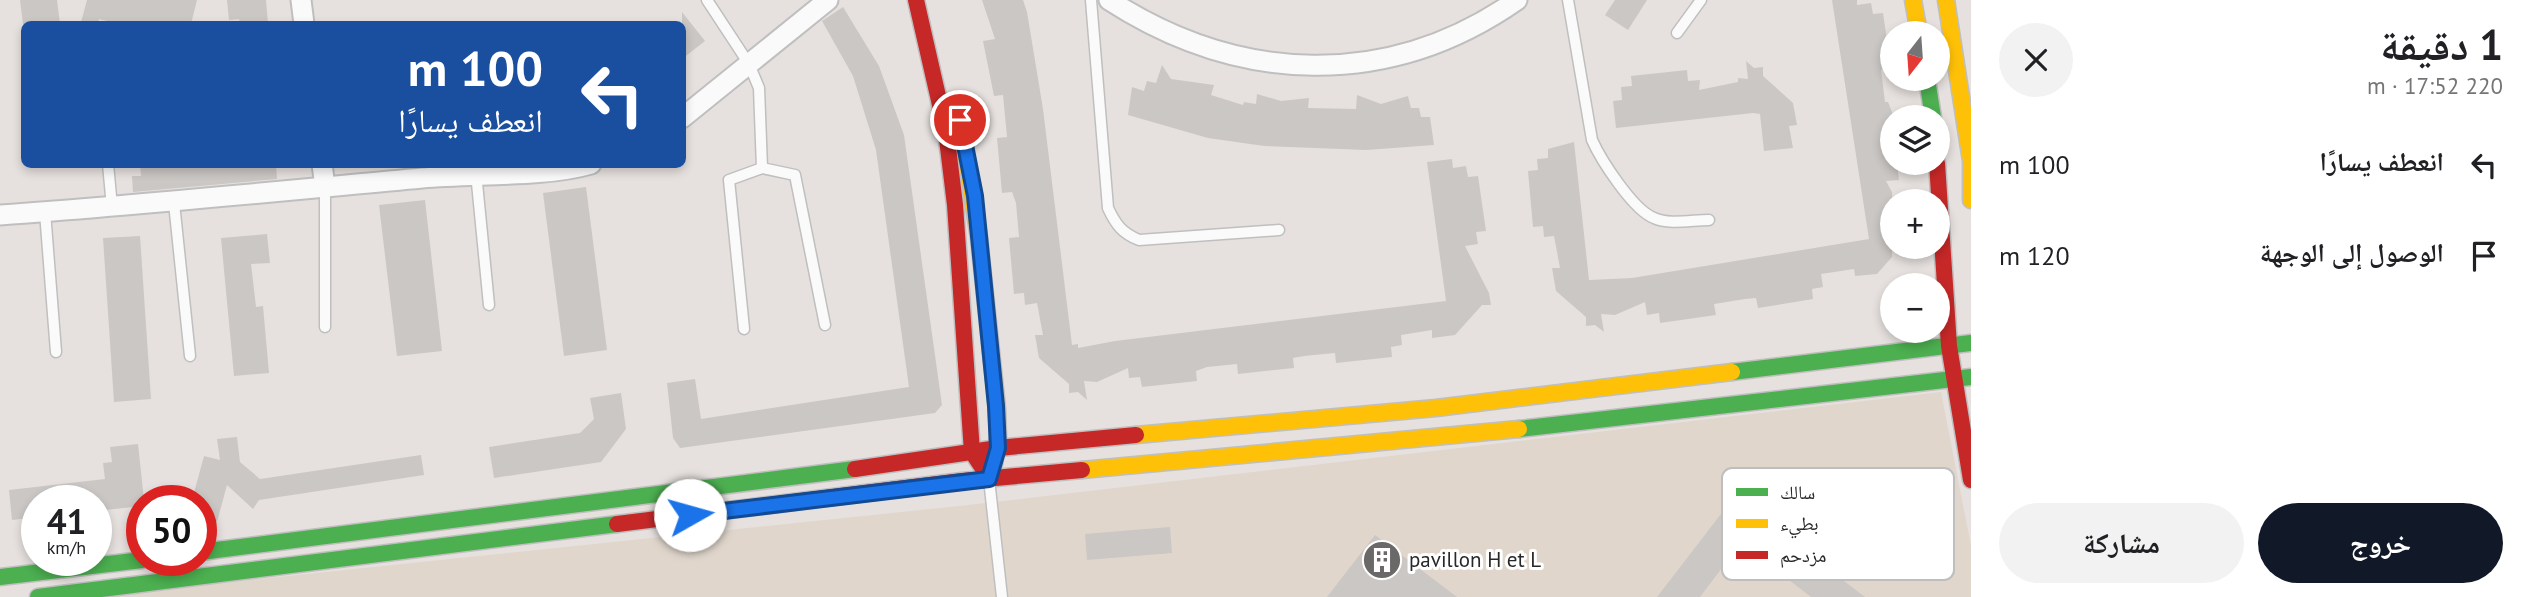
<!DOCTYPE html>
<html lang="ar">
<meta charset="utf-8">
<style>
body{margin:0;font-family:"PT Sans","Noto Naskh Arabic",sans-serif;background:#f2f2f2;color:#202124;direction:rtl;height:100vh;display:flex;flex-direction:column;font-size:26px;white-space:nowrap}
*{box-sizing:border-box;margin:0}
p{font-size:23px;color:#757577}
.icon{flex:none;width:38px;height:38px;fill:none;stroke:currentColor;stroke-width:2;stroke-linecap:round;stroke-linejoin:round}
.map{position:relative;flex:1;overflow:hidden;direction:ltr}
.panel{display:flex;flex-direction:column;background:#fff;width:560px}
.panel>*{flex:none}
.banner{position:absolute;left:21px;top:21px;width:665px;height:147px;border-radius:10px;box-shadow:0 4px 10px #0003;direction:rtl;background:#1a4fa0;color:#fff;overflow:hidden}
.needle{width:46px;rotate:197deg}
.buttons{position:absolute;left:1880px;top:21px;display:grid;gap:14px}
.buttons a{display:grid;place-items:center;width:70px;height:70px;border-radius:50%;background:#fff;box-shadow:0 4px 10px #0003;font-size:35px}
.speed{position:absolute;left:21px;top:485px;display:flex;gap:14px;font-size:35px;font-weight:700;text-align:center}
.speed>*{display:grid;place-content:center;width:91px;height:91px;border-radius:50%;background:#fff;box-shadow:0 4px 10px #0003;line-height:1}
.speed small{font-size:18px;font-weight:400}
.speed .limit{border:10px solid #d22;background:#fff;color:#111}
.pin{position:absolute;display:grid;place-items:center;width:60px;height:60px;color:#fff;margin:-30px;border:4px solid #fff;border-radius:50%;box-shadow:0 2px 7px #0007}
.me{position:absolute;width:77px;margin:-38px;rotate:83deg;stroke-linejoin:round;filter:drop-shadow(0 0 5px #0008)}
.turn{display:flex;align-items:center;gap:24px;height:147px;padding:0 28px;font-size:32px}
.turn .icon{width:91px;height:91px;stroke-width:2.5}
.turn b{display:block;font-size:49px;line-height:60px}
.round{display:grid;place-items:center;flex:none;width:74px;height:74px;border-radius:37px;background:#f2f2f2}
.overview{display:flex;align-items:center;justify-content:space-between;height:119px;padding:0 28px}
h1{font-size:42px;font-weight:700;line-height:52px}
.cta{display:flex;gap:14px;margin-top:auto;padding:14px 28px}
.cta a{flex:1;height:80px;border-radius:42px;background:#111827;color:#fff;font-size:28px;font-weight:700;line-height:80px;text-align:center}
.cta a+a{background:#f2f2f2;color:#202124}
ul{padding:0;list-style:none}
li{display:flex;align-items:center;gap:21px;height:91px;padding:0 28px}
li div{flex:1}
li b{display:block;font-size:26px}
li em{font-style:normal}
main{display:flex;flex:1;min-height:0}
.map>svg:first-child{display:block}
</style>
<main>
<section class="panel">
<div class="overview"><div><h1>1 دقيقة</h1><p>220 m · 17:52</p></div><a class="round"><svg class="icon" aria-label="close" viewBox="0 0 24 24"><path d="M6 6l12 12M18 6L6 18"/></svg></a></div>
<ul>
<li><svg class="icon" aria-label="left" viewBox="0 0 24 24"><path d="M17 20v-9H6M10 6l-5 5 5 5"/></svg><div><b>انعطف يسارًا</b></div><em>100 m</em></li>
<li><svg class="icon" aria-label="arrive" viewBox="0 0 24 24"><path d="M6 21V4h12l-3 4 3 4H6"/></svg><div><b>الوصول إلى الوجهة</b></div><em>120 m</em></li>
</ul>
<div class="cta"><a>خروج</a><a>مشاركة</a></div>
</section>
<div class="map">
<svg width="1971" height="597" viewBox="0 0 1971 597">
<rect width="100%" height="100%" fill="#e6e1de"/>
<path fill="#e0d6cc" d="M1941,392l30,154v51h-1886l874,-91z"/>
<g fill="#cbc7c5">
<path d="M20,0h37l3,24h-37z"/>
<path d="M87,0h110l-6,24h-71l-21,-5 -1,5h-5l-12,-2z"/>
<path d="M227,0h39l2,24h-28l-1,-5 -10,1z"/>
<path d="M982,0h41l4,12 16,97 29,236 6,-1v4l37,-7 331,-40 -19,-139 25,-3 1,9 13,-2 2,11 10,-1 8,55 -10,1 2,12 -13,2 24,47 2,12h-9l-27,30 -23,3v-8l-31,5 1,10 -11,2 1,10 -56,6 -1,-10 -31,3 -11,2 1,10 -56,6 -1,-10 -30,3 -11,4 1,10 -55,6 -2,-10 -11,1 -1,-10 -31,14 -13,-1 3,19 -9,-8 -9,1v-9l-30,-26 -4,-23h8l-6,-32 -12,2 -1,-12 -10,1 -5,-56 10,-1 -3,-34 -4,-11 -10,1 -5,-55 10,-1 -4,-42 -9,1 -11,-55 12,-2z"/>
<path d="M1615,0h32l-19,30 -23,-15z"/>
<path d="M1832,0h25v5l14,-2 2,11 10,-1 8,55 -10,2 4,32h3l4,10v51h5l2,17 -13,1 6,11v65l-15,17 -22,2 -1,-7 -33,5 2,13 -11,2 1,10 -55,9 -2,-10 -11,1 -31,5 2,11 -56,8 -1,-10 -12,2 -2,-13 -30,13 -14,-1 3,18 -9,-7 -9,1v-9l-30,-26 -4,-23h8l-6,-32 -10,1 -1,-11 -10,1 -5,-56 10,-1 -1,-11 11,-1v-9l26,-7 15,138 43,-2 237,-39z"/>
<path d="M843,7l36,59 25,69 38,270 -7,8 -255,35 -7,-10 -6,-55 28,-4 6,40 208,-32 -33,-237 -23,-74 -31,-55z"/>
<path d="M682,12l23,29 -23,18z"/>
<path d="M1746,61l8,7 9,-1v9l30,27 4,22 -8,1 4,22 -29,3 -4,-37 -7,-1 -137,15 -3,-27 9,-1 -1,-13 11,-1 -1,-10 56,-6 1,11 12,-1 -1,10 39,-8v-4l10,1z"/>
<path d="M1162,65l9,14 43,6 -3,10 32,10 1,-3 12,2 1,-10 24,7 28,-3 -1,10 48,1 1,-14 24,9 27,-8 3,12h8l2,9h9l4,28 -68,5 -102,-4 -56,-8 -80,-23 4,-28 12,4 3,-10 9,2z"/>
<path d="M140,164h136l1,15 -144,13 -1,-16h9z"/>
<path d="M586,187l21,163 -43,6 -21,-163z"/>
<path d="M425,200l17,151 -45,5 -18,-151z"/>
<path d="M267,234l3,29 -19,1 5,43 7,-1 6,67 -35,3 -13,-138z"/>
<path d="M140,236l11,163 -37,3 -11,-164z"/>
<path d="M621,393l5,36 -25,33 -107,16 -5,-31 91,-14 14,-14 -4,-21z"/>
<path d="M237,437l3,25 20,17 161,-24 3,20 -165,25 -6,9 -26,-24 -10,37 -16,-5v-17h-9l12,-44 16,4 -3,-21z"/>
<path d="M138,444l6,56 -2,6 -46,5v-11h-59v17l-25,3 -3,-30 96,-11 -2,-16 9,-1 -2,-15z"/>
<path d="M1734,497l131,100h-54l-70,-54 -41,54h-43z"/>
<path d="M1170,527l2,26 -85,7 -2,-26z"/>
<path d="M1375,535l82,62h-130z"/>
</g>
<g fill="none" stroke-linecap="round" stroke-linejoin="round">
<g stroke="#c0bfbf" stroke-width="13">
<g id="lane">
<path d="M707,0l42,64 10,24 3,80"/>
<path d="M1091,0l17,208c8,17 14,25 31,32l140,-10"/>
<path d="M1568,0l24,140c9,20 41,70 62,78 15,7 38,2 55,2"/>
<path d="M1677,33l24,-33"/>
<path d="M108,164l4,43"/>
<path d="M476,173l13,132"/>
<path d="M325,187v140"/>
<path d="M174,203l16,153"/>
<path d="M45,212l11,140"/>
<path d="M744,329l-15,-149 33,-12 33,7 30,150"/>
<path d="M989,479l13,118"/>
</g>
</g>
<g stroke="#c0bfbf" stroke-width="23">
<g id="street">
<path d="M301,0l3,24"/>
<path d="M1109,0c130,84 279,90 408,0"/>
<path d="M682,118l146,-118"/>
<path d="M322,164l3,23"/>
<path d="M0,215c141,-10 282,-24 422,-37 53,-5 120,0 169,-14"/>
</g>
</g>
<g stroke="#c0bfbf" stroke-width="19">
<g id="fast">
<path d="M1927,79l6,38"/>
<path d="M1732,372l239,-29"/>
<path d="M1519,429l452,-52"/>
<path d="M201,552l654,-83"/>
<path d="M0,577l142,-17"/>
<path d="M38,597l579,-73"/>
</g>
</g>
<g stroke="#c0bfbf" stroke-width="19">
<g id="slow">
<path d="M1913,0l6,33"/>
<path d="M1946,0l25,161v39"/>
<path d="M961,124l18,114 18,170 1,29 -4,27"/>
<path d="M1136,435l300,-27 296,-36"/>
<path d="M1082,470l437,-41"/>
</g>
</g>
<g stroke="#c0bfbf" stroke-width="19">
<g id="jam">
<path d="M916,0l30,131 9,74 17,247 10,15"/>
<path d="M1937,163l12,183 22,134"/>
<path d="M855,469l143,-21 138,-13"/>
<path d="M617,524l345,-43 120,-11"/>
</g>
</g>
<use href="#lane" stroke="#fbfafa" stroke-width="10"/>
<use href="#street" stroke="#fbfafa" stroke-width="19"/>
<use href="#fast" stroke="#4caf50" stroke-width="16"/>
<use href="#slow" stroke="#ffc107" stroke-width="16"/>
<use href="#jam" stroke="#c62828" stroke-width="16"/>
</g>
<g fill="none" stroke-linecap="round" stroke-linejoin="round">
<g stroke="#114b97" stroke-width="18">
<path id="route" d="M690,515l299,-36 9,-31 -2,-42 -21,-210 -15,-76"/>
</g>
<use href="#route" stroke="#1a73e8" stroke-width="12"/>
</g>
<defs>
<g id="building-disc" transform="scale(2.0125)"><circle r="9.5" fill="#6a6968" stroke="#fff"/><path d="M-4-6H4V6H1V3H-1V6H-4ZM-2.5-4.3h1.7v1.8h-1.7ZM.8-4.3h1.7v1.8H.8ZM-2.5-1h1.7V.8h-1.7ZM.8-1h1.7V.8H.8Z" fill="#fff"/></g>
</defs>
<g fill-rule="evenodd">
<use href="#building-disc" x="1382" y="560"/>
</g>
<g text-anchor="middle" stroke-width="6" stroke-linejoin="round" paint-order="stroke">
<g font-size="21" fill="#282828" stroke="#fff" text-anchor="start">
<text x="1409" y="567">pavillon H et L</text>
</g>
</g>
<rect x="1722" y="468" width="232" height="112" rx="10" fill="#fff" stroke="#bebebe" stroke-width="2"/>
<rect x="1736" y="488" width="32" height="8" fill="#4caf50"/>
<rect x="1736" y="519" width="32" height="9" fill="#ffc107"/>
<rect x="1736" y="551" width="32" height="8" fill="#c62828"/>
<g font-size="19" fill="#282828">
<text x="1780" y="499">سالك</text>
<text x="1780" y="530">بطيء</text>
<text x="1780" y="562">مزدحم</text>
</g>
</svg>
<div class="buttons">
<a><svg class="needle" viewBox="-14 -14 28 28"><path d="M0-13l5 13h-10z" fill="#e53935"/><path d="M0 13l5-13h-10z" fill="#757577"/></svg></a>
<a><svg class="icon" aria-label="layers" viewBox="0 0 24 24"><path d="M12 4l9 5-9 5-9-5zM3 14l9 5 9-5"/></svg></a>
<a>+</a>
<a>−</a>
</div>
<div class="speed"><div>41<small>km/h</small></div><div class="limit">50</div></div>
<div class="pin" style="left:960px;top:120px;background:#d93025"><svg class="icon" aria-label="arrive" viewBox="0 0 24 24"><path d="M6 21V4h12l-3 4 3 4H6"/></svg></div>
<svg class="me" style="left:690px;top:515px" viewBox="-20 -20 40 40"><circle r="19" fill="#fff"/><path d="M0-13L10 11 0 6-10 11z" fill="#1a73e8"/></svg>
<div class="banner">
<div class="turn"><svg class="icon" aria-label="left" viewBox="0 0 24 24"><path d="M17 20v-9H6M10 6l-5 5 5 5"/></svg><div><b>100 m</b>انعطف يسارًا</div></div>
</div>
</div>
</main>
